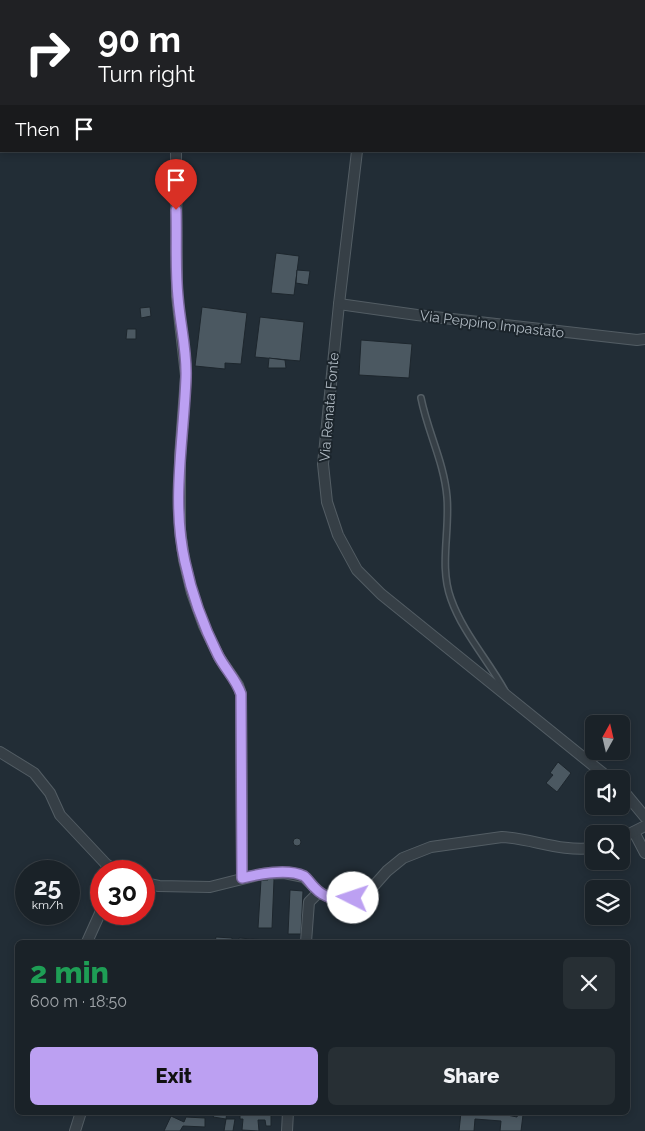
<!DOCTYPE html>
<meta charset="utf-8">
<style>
body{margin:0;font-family:Raleway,sans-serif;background:#272f34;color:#f1f3f6;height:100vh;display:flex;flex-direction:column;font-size:19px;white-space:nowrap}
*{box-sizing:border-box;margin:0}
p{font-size:16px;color:#9fa4a8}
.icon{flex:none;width:28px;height:28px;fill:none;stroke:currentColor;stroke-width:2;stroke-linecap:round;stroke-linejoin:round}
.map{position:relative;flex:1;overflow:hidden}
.sheet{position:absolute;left:15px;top:940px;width:615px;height:175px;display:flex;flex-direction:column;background:#1a2228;border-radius:8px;box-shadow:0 2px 8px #0003,0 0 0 1px #383f45}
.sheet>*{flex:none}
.banner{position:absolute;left:0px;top:0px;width:645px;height:152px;box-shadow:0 2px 8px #0003,0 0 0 1px #383f45;background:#202124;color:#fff;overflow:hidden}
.needle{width:32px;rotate:8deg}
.tools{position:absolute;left:585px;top:715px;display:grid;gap:10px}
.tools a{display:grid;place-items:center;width:45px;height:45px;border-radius:8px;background:#1a2228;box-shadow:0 2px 8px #0003,0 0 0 1px #383f45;font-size:25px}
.speed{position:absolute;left:15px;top:860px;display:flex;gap:10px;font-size:25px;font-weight:700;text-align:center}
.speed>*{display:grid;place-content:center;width:65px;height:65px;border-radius:50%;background:#1a2228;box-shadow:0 2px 8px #0003,0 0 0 1px #383f45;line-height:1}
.speed small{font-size:12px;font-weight:400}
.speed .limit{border:8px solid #d22;background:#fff;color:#111}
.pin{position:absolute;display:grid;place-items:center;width:42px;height:42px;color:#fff;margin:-51px -21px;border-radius:50% 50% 50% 0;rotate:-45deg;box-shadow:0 0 5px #0007}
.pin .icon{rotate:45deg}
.me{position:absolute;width:55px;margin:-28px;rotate:274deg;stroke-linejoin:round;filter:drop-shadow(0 0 4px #0008)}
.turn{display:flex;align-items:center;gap:18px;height:105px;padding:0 15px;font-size:22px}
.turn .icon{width:65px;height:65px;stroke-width:2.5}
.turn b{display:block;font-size:35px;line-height:42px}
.then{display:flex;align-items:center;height:48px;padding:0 15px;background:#0003;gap:10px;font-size:19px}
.round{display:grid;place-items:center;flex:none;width:52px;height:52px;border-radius:8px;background:#272f34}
.overview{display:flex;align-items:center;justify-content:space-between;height:85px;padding:0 15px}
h1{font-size:30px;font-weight:800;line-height:38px;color:#1e9e55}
.action{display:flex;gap:10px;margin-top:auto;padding:10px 15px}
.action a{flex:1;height:58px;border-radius:8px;background:#bca0f2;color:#111;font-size:20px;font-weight:800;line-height:58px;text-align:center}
.action a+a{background:#272f34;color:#f1f3f6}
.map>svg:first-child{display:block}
</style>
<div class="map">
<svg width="645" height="1131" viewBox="0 0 645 1131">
<rect width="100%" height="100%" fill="#222d36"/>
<g fill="#4b5861" stroke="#1d262d">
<path d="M276,253l23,3 -5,39 -23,-2z"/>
<path d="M297,270l13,1 -2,14 -12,-2z"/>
<path d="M150,307l1,9 -10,2 -1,-10z"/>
<path d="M202,307l45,6 -6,51 -16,-1v6l-30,-3z"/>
<path d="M260,317l44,5 -4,39 -45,-4z"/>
<path d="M127,329h9v10h-10z"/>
<path d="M361,340l51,4 -3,34 -50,-3z"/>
<path d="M269,358l16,2 1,8h-18z"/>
<path d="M558,762l13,11 -14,19 -11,-9 7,-8 -3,-2z"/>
<circle cx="297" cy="842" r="4"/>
<path d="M268,878h5l1,2 -2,48h-14l3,-48h7z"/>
<path d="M290,890l13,1 -2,43h-13z"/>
<path d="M216,937l16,1v4h-17z"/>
<path d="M239,938l26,2v2h-26z"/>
<path d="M216,1112h11l-1,7 -13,-2z"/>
<path d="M240,1112l31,1v13h-5l-1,-6h-7l1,11 -17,-1 1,-11h-3z"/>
<path d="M461,1112l41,1v1l15,3 1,-3 5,1 -2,16h-21l1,-10 -26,-2 -1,12h-15z"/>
<path d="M171,1116l13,6 2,-5 19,1v9l-22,-1 -3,5h-16z"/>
<path d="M226,1119h9l-2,12h-9z"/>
</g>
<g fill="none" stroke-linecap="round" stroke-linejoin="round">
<g stroke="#535d64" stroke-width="8">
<path id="service" d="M421,398c7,35 23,64 26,99 3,34 -8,70 4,102 12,34 37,61 54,92"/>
</g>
<g stroke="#535d64" stroke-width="12">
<g id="minor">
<path d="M179,1v-1"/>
<path d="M376,1v-1"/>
<path d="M176,151l1,145 9,80 -6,80v74l4,30 8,33 12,33 15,31 19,28 3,9 1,184"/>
<path d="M357,151l-18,153 -16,160 4,38 11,33 19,35 24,24 229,185"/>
<path d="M339,304l78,11 220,25 8,-1"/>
<path d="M0,752l34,21 16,20 10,22 46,49 11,7"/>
<path d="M621,788l24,29"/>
<path d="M634,832l11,21"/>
<path d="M621,838l24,-12"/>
<path d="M144,883l15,3 51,1 52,-13 22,-1 20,4 15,15 16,8 18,-1 18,-10 16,-18 16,-13 28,-11 71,-10c32,2 58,15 92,11"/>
<path d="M87,942l14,-31"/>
<path d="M306,942l3,-40 10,-10"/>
<path d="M75,1131l6,-19"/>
<path d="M287,1131l1,-19"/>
</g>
</g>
<path stroke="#465858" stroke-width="2" stroke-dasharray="4 4" stroke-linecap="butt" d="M185,1112c8,3 19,4 26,0"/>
<use href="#service" stroke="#363f46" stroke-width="5"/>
<use href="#minor" stroke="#363f46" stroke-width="10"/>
</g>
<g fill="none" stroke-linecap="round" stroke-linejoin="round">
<g stroke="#7a689d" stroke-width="12">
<path id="route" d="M176,210c1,29 -1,58 2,87 2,27 9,53 8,80 -2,61 -15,124 -1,185 7,33 18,63 33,93 7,14 18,24 23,39l1,184c17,-4 45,-10 62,-2 3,2 7,8 10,11 12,13 23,13 39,11"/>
</g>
<use href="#route" stroke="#bca0f2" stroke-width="9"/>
</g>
<g text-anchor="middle" stroke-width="4" stroke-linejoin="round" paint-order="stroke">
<g font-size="14" fill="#b0bac3" stroke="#1b242b">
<text transform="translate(492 324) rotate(7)" y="5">Via Peppino Impastato</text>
<text transform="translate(329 407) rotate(-85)" y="5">Via Renata Fonte</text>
</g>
</g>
</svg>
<div class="tools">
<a><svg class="needle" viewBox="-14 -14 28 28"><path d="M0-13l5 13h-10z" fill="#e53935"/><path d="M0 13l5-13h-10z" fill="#9fa4a8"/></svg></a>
<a><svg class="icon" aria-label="sound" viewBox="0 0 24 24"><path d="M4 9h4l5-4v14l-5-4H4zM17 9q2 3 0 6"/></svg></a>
<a><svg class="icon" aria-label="search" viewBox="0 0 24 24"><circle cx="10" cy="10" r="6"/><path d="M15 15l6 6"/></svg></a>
<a><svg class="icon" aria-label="layers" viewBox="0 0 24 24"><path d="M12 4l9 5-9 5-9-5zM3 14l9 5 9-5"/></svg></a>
</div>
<div class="speed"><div>25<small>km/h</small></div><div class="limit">30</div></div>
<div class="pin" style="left:176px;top:210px;background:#d93025"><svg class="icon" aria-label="arrive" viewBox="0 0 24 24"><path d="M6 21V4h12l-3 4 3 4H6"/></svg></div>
<svg class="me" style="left:353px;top:898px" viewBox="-20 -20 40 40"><circle r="19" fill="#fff"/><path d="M0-13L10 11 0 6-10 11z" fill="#bca0f2"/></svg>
<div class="banner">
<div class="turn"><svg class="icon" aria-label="right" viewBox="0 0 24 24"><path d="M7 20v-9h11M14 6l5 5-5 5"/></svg><div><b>90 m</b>Turn right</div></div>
<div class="then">Then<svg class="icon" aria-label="arrive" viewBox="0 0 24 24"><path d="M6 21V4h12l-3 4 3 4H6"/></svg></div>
</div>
<section class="sheet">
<div class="overview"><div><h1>2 min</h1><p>600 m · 18:50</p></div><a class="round"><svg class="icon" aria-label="close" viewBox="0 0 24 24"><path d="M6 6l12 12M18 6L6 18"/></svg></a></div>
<div class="action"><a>Exit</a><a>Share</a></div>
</section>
</div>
